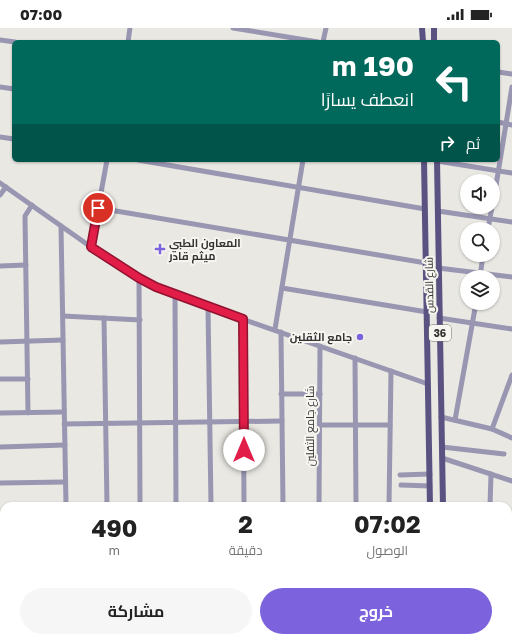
<!DOCTYPE html>
<html lang="ar">
<meta charset="utf-8">
<style>
body{margin:0;font-family:"Golos Text",Cairo,sans-serif;background:#f6f6f6;color:#222;direction:rtl;height:100vh;display:flex;flex-direction:column;font-size:15px;white-space:nowrap}
*{box-sizing:border-box;margin:0}
p{font-size:13px;color:#767676}
.icon{flex:none;width:22px;height:22px;fill:none;stroke:currentColor;stroke-width:2;stroke-linecap:round;stroke-linejoin:round}
.map{position:relative;flex:1;overflow:hidden;direction:ltr}
.panel{position:absolute;left:0px;top:474px;width:512px;height:140px;display:flex;flex-direction:column;background:#fff;border-radius:12px 12px 0 0;box-shadow:0 1px 3px #0004;direction:rtl}
.panel>*{flex:none}
.banner{position:absolute;left:12px;top:12px;width:488px;height:122px;border-radius:6px;box-shadow:0 1px 3px #0004;direction:rtl;background:#00695c;color:#fff;overflow:hidden}
.buttons{position:absolute;left:460px;top:146px;display:grid;gap:8px}
.buttons a{display:grid;place-items:center;width:40px;height:40px;border-radius:50%;background:#fff;box-shadow:0 1px 3px #0004;font-size:20px}
.pin{position:absolute;display:grid;place-items:center;width:34px;height:34px;color:#fff;margin:-17px;border:2px solid #fff;border-radius:50%;box-shadow:0 1px 4px #0007}
.me{position:absolute;width:44px;margin:-22px;rotate:0deg;stroke-linejoin:round;filter:drop-shadow(0 0 3px #0008)}
.turn{display:flex;align-items:center;gap:14px;height:84px;padding:0 20px;font-size:18px}
.turn .icon{width:52px;height:52px;stroke-width:2.5}
.turn b{display:block;font-size:28px;line-height:34px}
.then{display:flex;align-items:center;height:38px;padding:0 20px;background:#0003;gap:8px;font-size:15px}
.eta{display:flex;justify-content:space-evenly;align-items:center;height:68px;text-align:center}
.eta b{font-size:24px;font-weight:700;line-height:28px}
.cta{display:flex;gap:8px;margin-top:auto;padding:8px 20px}
.cta a{flex:1;height:46px;border-radius:24px;background:#7d62dd;color:#fff;font-size:16px;font-weight:700;line-height:46px;text-align:center}
.cta a+a{background:#f6f6f6;color:#222}
.status{display:flex;justify-content:space-between;align-items:center;height:28px;padding:0 20px;background:#fff;direction:ltr}
.status svg{height:11px;fill:currentColor}
.map>svg:first-child{display:block}
</style>
<div class="status"><b>07:00</b><svg viewBox="0 0 49 12"><path d="M0 12V9h3v3zM5 12V6h3v6zM10 12V3h3v9zM15 12V0h3v12zM26 1h20v11H26zM47 4h2v5h-2z"/></svg></div>
<div class="map">
<svg width="512" height="614" viewBox="0 0 512 614">
<rect width="100%" height="100%" fill="#e9e8e3"/>
<g fill="none" stroke-linecap="round" stroke-linejoin="round">
<g stroke="#9996b2" stroke-width="5">
<path d="M233,0l85,14"/>
<path d="M0,12l15,2"/>
<path d="M128,14l2,-14"/>
<path d="M323,14l3,-14"/>
<path d="M498,44l14,2"/>
<path d="M0,59l14,2"/>
<path d="M498,94l14,3"/>
<path d="M0,109l14,2"/>
<path d="M138,132l287,49"/>
<path d="M437,133l75,12"/>
<path d="M0,155l91,64 48,31 17,9 52,20 220,77"/>
<path d="M0,167l6,-8"/>
<path d="M493,176l19,-117"/>
<path d="M98,180l328,55"/>
<path d="M438,183l74,11"/>
<path d="M61,198l5,280"/>
<path d="M488,201l4,-22"/>
<path d="M91,219l16,-87"/>
<path d="M0,238l26,-1"/>
<path d="M438,240l74,9"/>
<path d="M480,249l3,-22"/>
<path d="M139,250l1,228"/>
<path d="M282,260l145,24"/>
<path d="M175,267l1,211"/>
<path d="M208,279l3,199"/>
<path d="M63,288l77,4"/>
<path d="M104,290l3,188"/>
<path d="M439,290l73,11"/>
<path d="M243,291l1,187"/>
<path d="M275,301l28,-169"/>
<path d="M281,304l2,174"/>
<path d="M0,314l63,-2"/>
<path d="M355,330l1,148"/>
<path d="M0,351h28"/>
<path d="M281,366h39"/>
<path d="M0,385l64,-1"/>
<path d="M28,385l-3,-197 7,-11"/>
<path d="M441,389l51,12 20,9"/>
<path d="M455,392l21,-117"/>
<path d="M64,396l218,-3"/>
<path d="M320,397h70"/>
<path d="M492,401l20,-54"/>
<path d="M0,419l65,-2"/>
<path d="M442,419l62,7"/>
<path d="M442,430l70,23"/>
<path d="M400,447l30,-1"/>
<path d="M0,455l65,-1"/>
<path d="M401,457l29,1"/>
<path d="M319,478l1,-160"/>
<path d="M389,478l2,-135"/>
<path d="M490,478l1,-32"/>
<path d="M508,537l4,3"/>
<path d="M0,563h4"/>
<path d="M143,610v4"/>
<path d="M210,610v4"/>
<path d="M221,610l1,4"/>
<path d="M334,610v4"/>
<path d="M0,612l106,-2"/>
<path d="M242,614h88"/>
</g>
<g stroke="#5a5382" stroke-width="6">
<path d="M422,0l1,14"/>
<path d="M434,0v14"/>
<path d="M424,132l6,346"/>
<path d="M437,132l6,346"/>
<path d="M0,528h4"/>
<path d="M0,543h4"/>
<path d="M434,610v4"/>
<path d="M445,610v4"/>
</g>
</g>
<g fill="none" stroke-linecap="round" stroke-linejoin="round">
<g stroke="#92132f" stroke-width="10">
<path id="route" d="M98,180l-7,39 48,31 17,9 87,32 1,131"/>
</g>
<use href="#route" stroke="#e11d48" stroke-width="7"/>
</g>
<g fill="#7d62dd" stroke="#f6f5f0" stroke-width="1.5">
<path d="M158 215h4v4h4v4h-4v4h-4v-4h-4v-4h4z"/>
<circle cx="360" cy="309" r="4"/>
</g>
<g text-anchor="middle" stroke-width="4" stroke-linejoin="round" paint-order="stroke">
<rect fill="#f6f5f0" stroke="#6f6e6c" stroke-width="1" x="429" y="297" width="22" height="16" rx="3"/>
<g font-size="10" font-weight="bold" fill="#353433">
<text x="440" y="309">36</text>
</g>
<g font-size="11" font-weight="bold" fill="#353433" stroke="#f6f5f0" text-anchor="start">
<text x="169" y="219">المعاون الطبي<tspan x="169" dy="13">ميثم قادر</tspan></text>
<text x="352" y="313" text-anchor="end">جامع الثقلين</text>
</g>
<g font-size="11" fill="#353433" stroke="#f6f5f0">
<text transform="translate(429 257) rotate(-91)" y="4">شارع القدس</text>
<text transform="translate(310 398) rotate(-90)" y="4">شارع جامع الثقلين</text>
</g>
</g>
</svg>
<div class="buttons">
<a><svg class="icon" aria-label="sound" viewBox="0 0 24 24"><path d="M4 9h4l5-4v14l-5-4H4zM17 9q2 3 0 6"/></svg></a>
<a><svg class="icon" aria-label="search" viewBox="0 0 24 24"><circle cx="10" cy="10" r="6"/><path d="M15 15l6 6"/></svg></a>
<a><svg class="icon" aria-label="layers" viewBox="0 0 24 24"><path d="M12 4l9 5-9 5-9-5zM3 14l9 5 9-5"/></svg></a>
</div>
<div class="pin" style="left:98px;top:180px;background:#d93025"><svg class="icon" aria-label="arrive" viewBox="0 0 24 24"><path d="M6 21V4h12l-3 4 3 4H6"/></svg></div>
<svg class="me" style="left:244px;top:422px" viewBox="-20 -20 40 40"><circle r="19" fill="#fff"/><path d="M0-13L10 11 0 6-10 11z" fill="#e11d48"/></svg>
<div class="banner">
<div class="turn"><svg class="icon" aria-label="left" viewBox="0 0 24 24"><path d="M17 20v-9H6M10 6l-5 5 5 5"/></svg><div><b>190 m</b>انعطف يسارًا</div></div>
<div class="then">ثم<svg class="icon" aria-label="right" viewBox="0 0 24 24"><path d="M7 20v-9h11M14 6l5 5-5 5"/></svg></div>
</div>
<section class="panel">
<div class="eta">
<div><b>07:02</b><p>الوصول</p></div>
<div><b>2</b><p>دقيقة</p></div>
<div><b>490</b><p>m</p></div>
</div>
<div class="cta"><a>خروج</a><a>مشاركة</a></div>
</section>
</div>
